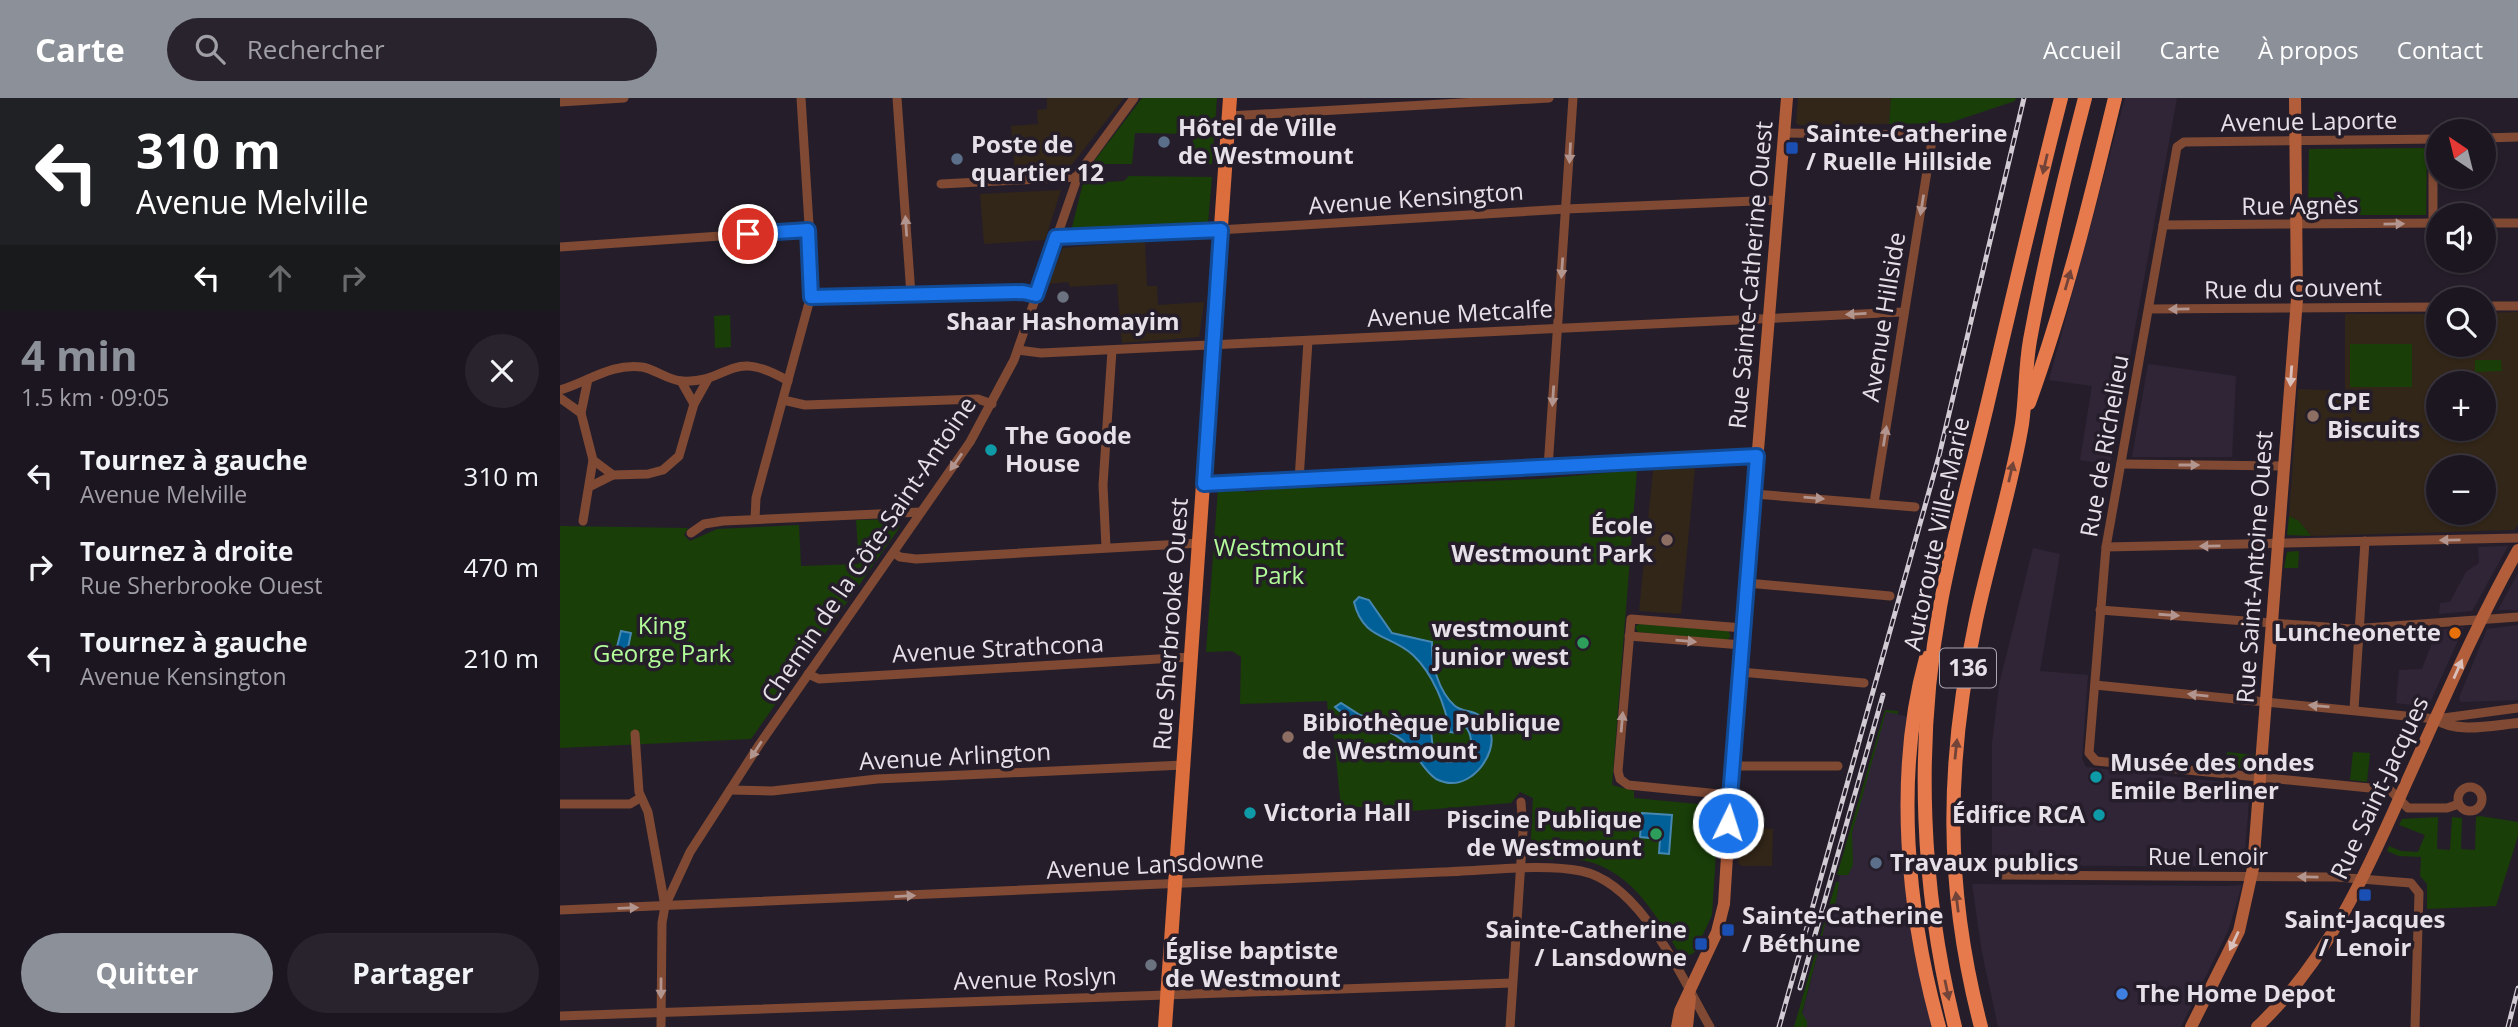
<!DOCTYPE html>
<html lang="fr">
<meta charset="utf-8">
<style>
body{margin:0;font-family:"Open Sans",sans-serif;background:#29232d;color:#f1f3f6;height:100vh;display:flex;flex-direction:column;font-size:26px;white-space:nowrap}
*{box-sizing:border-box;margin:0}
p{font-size:23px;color:#a09fa5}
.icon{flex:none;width:38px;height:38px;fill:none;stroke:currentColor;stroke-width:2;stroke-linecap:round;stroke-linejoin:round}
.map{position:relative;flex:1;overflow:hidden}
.panel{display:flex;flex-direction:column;background:#1c1620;width:560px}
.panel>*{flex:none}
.top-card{background:#202124;color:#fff;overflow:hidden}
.needle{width:46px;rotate:325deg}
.buttons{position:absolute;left:1866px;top:21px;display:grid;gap:14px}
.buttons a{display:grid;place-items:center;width:70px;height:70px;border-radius:50%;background:#1c1620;box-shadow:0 2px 5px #0004,0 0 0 2px #3a353e;font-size:35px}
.pin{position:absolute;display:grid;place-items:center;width:60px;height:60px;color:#fff;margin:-30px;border:4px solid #fff;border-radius:50%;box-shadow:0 2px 7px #0007}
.me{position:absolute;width:77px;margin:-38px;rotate:4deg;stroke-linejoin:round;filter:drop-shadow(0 0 5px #0008)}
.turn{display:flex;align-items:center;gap:24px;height:147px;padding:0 21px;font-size:32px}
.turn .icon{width:91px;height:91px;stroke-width:2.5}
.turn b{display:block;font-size:49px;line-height:60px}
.lanes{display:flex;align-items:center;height:66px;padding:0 21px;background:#0003;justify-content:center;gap:35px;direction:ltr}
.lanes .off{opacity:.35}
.round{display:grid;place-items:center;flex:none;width:74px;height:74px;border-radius:37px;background:#29232d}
.summary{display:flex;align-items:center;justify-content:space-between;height:119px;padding:0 21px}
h1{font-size:42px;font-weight:700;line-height:52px;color:#8c9099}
.cta{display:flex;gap:14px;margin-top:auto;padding:14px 21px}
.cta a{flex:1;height:80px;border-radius:42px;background:#8c9099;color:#fff;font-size:28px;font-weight:700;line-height:80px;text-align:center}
.cta a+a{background:#29232d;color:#f1f3f6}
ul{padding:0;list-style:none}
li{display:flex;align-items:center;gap:21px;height:91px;padding:0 21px}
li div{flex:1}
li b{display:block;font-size:26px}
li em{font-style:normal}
header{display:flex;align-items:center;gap:42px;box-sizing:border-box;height:98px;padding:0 35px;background:#8c9099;color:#fff}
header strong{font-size:33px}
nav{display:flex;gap:38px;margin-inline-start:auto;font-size:24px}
.search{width:490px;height:63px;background:#29232d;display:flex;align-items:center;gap:18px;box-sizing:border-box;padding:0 24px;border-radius:38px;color:#a09fa5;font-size:26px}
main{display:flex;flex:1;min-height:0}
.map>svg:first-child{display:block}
</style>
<header>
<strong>Carte</strong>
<div class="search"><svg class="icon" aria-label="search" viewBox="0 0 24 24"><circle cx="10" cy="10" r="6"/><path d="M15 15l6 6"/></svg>Rechercher</div>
<nav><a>Accueil</a><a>Carte</a><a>À propos</a><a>Contact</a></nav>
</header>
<main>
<section class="panel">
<div class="top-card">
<div class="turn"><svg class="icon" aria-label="left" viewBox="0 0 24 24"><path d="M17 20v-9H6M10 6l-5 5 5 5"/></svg><div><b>310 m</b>Avenue Melville</div></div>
<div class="lanes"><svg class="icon" aria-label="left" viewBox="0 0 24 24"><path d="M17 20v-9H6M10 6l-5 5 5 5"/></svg><svg class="icon off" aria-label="ahead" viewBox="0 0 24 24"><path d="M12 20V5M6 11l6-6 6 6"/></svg><svg class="icon off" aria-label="right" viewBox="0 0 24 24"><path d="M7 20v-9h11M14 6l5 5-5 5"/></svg></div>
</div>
<div class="summary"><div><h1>4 min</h1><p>1.5 km · 09:05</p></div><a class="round"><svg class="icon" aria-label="close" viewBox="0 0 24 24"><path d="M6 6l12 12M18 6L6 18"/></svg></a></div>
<ul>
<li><svg class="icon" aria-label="left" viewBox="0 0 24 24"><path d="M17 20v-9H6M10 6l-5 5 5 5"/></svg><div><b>Tournez à gauche</b><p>Avenue Melville</p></div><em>310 m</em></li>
<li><svg class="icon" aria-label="right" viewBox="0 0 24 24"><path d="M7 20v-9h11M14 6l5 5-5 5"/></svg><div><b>Tournez à droite</b><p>Rue Sherbrooke Ouest</p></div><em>470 m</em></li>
<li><svg class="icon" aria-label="left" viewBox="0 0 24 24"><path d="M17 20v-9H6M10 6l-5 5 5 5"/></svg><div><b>Tournez à gauche</b><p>Avenue Kensington</p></div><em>210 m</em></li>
</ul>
<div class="cta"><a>Quitter</a><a>Partager</a></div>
</section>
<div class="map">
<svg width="1958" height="929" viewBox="0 0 1958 929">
<rect width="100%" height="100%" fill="#251e2a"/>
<g fill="#302537">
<path d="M1565,0h52l-67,367 -30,-5 12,-74 -43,-6z"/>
<path d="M1588,266l88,12 -4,81h-100z"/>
<path d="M1948,448l-36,65 -33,3 1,-11 10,-1 16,-30 13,-9 -1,-16z"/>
<path d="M1473,450l27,6 -20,117 48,4 -6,84 4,8 164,18 -6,82 -252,-2v-121l7,-59z"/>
<path d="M1958,475v37h-20z"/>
<path d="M1958,527v75l-57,2 -2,-4 28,-69z"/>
<path d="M1904,529l-36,80 -32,-4 3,-33 23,-1 15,-39z"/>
<path d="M1326,613l22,6 -3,169 8,60 19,81h-133l27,-107 7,-1 7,-45z"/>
<path d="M1412,786l254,2 16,-1 -14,46 -47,96h-183l-16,-75z"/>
</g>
<g fill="#322618" fill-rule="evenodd">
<path d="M487,0h77l-54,69 -55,5 -4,-46 27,-2 -1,-14 10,-1z"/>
<path d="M1238,0h93l-2,26 -90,1 -3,-2z"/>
<path d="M501,92l-16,50 -61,4 -4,-50z"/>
<path d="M585,143l2,45h10l1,19 46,-3 -5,35 -77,6 -5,-59 -47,3 -2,-5 -20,2 15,-36z"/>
<path d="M1958,214v213l-4,5 -203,6 -12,-15 -10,-5 9,-127 47,2v-77h93v31h45v-32zM1878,285h45v46h-45zM1878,369h45v46h-45z"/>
<path d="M1135,370l-14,146 -42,-3 14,-141z"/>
<path d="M1179,728l34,3 -1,37h-30l-4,-3z"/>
</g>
<g fill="#193e08">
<path d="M582,0h75l-5,66 -19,1v-31l-58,-1 -3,31h-40z"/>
<path d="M1331,0h125l-1,3 -66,22 -60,1z"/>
<path d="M1867,50l-1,67h-118l1,-66z"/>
<path d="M569,78l83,1 -4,46 -137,8 13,-52 5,-1 -1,5 36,-2z"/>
<path d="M170,217l1,32 -16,1 -1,-32z"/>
<rect x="1790" y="246" width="62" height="43"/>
<path d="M1915,262h26l1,11 -27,1z"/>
<path d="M1077,372l-25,315 22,6v7l85,8 -7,109 -17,37 -7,4 -9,-3c-26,-42 -49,-86 -103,-94 -15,-2 -29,1 -43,0l-3,-3 3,-58 -13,-6 -9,11 -112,9 -1,-7 -57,3 -8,-80h-4l-2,-27 -87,3 1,-47 -9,-6 -26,1 12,-164 18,-1 11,5 61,-7 8,3 223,-9z"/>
<path d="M1729,418l10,5 12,15 -24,-1z"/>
<path d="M338,421l2,8 -149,212 -191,9v-222l128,2 -4,7 6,6 27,-12 82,-4 2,41 58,-2 -3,-44z"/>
<path d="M1739,453l-1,17h-14l3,-16z"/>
<path d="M1079,526l89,7 3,5 -4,4 -89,-8 -3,-5z"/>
<path d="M1325,612l13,1v3l-12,-2 -34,121 1,32 -5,10h-11z"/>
<path d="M1667,654l28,3 -1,11 -4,3 -25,-2z"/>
<path d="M1793,654l17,1 -3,29 -17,-2z"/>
<path d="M1920,718l38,6v14l-22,70 -69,3v-25l-7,-8 1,-19 -22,-1 -12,-5 2,-5 12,5 17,1 7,-17 -26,-10 3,-6 36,-2 -1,32 13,1 2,-33 10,1 -1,31 14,1 1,-33z"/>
<path d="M1276,784h3l-6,38 -7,1 -24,92 5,8v6h-13z"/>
</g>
<g fill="#026099" stroke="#4687b1" stroke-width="2">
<path d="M799,499l10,3 23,33 40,9c-1,21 6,49 23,64 7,6 18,4 25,10 23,19 8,51 -13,63 -11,6 -21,5 -31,0 -17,-12 -21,-33 -41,-44 -17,-9 -46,-14 -60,-28l6,-4 19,12 51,18c7,-5 13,-6 20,-2l2,19 14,12c22,0 32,-23 16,-38l-6,9 -7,-1c-5,-28 -17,-58 -37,-77 -23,-21 -50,-15 -59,-53z"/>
<path d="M61,533l10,2 -4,20 -11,-2z"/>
<path d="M1082,715l30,2 -3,39 -10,-1 1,-14 -20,-2z"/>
</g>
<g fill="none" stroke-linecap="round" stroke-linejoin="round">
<g stroke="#7f4933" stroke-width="9">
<path d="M337,0l14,197"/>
<path d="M0,4l64,-4"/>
<path d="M668,18l321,-18"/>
<path d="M1224,35l143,2 5,5 -58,363"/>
<path d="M1923,40l35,-1"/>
<path d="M1878,41l-254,3 -7,5 -71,400 -17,206 7,8 294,29 18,18h39l12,-4"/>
<path d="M381,86l136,-7"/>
<path d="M1873,125v-84"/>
<path d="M1923,125h35"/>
<path d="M1603,127l275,-2"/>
<path d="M497,139l13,2 496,-30 212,-9"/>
<path d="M0,149l248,-17"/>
<path d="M252,199l211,-5 13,2"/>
<path d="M1923,208h35"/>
<path d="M1589,211l289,-2"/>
<path d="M458,252l23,3 863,-41"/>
<path d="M121,283l13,23"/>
<path d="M0,292c28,-8 51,-27 82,-23 13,2 27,14 40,14 48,3 47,-35 106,0"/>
<path d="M0,300l21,15 12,47 20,15 35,-1 15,-4 16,-14 15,-52 14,-25"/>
<path d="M223,302l22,5 173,-6 14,5"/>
<path d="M21,315l7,-34"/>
<path d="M1561,366l163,2"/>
<path d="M988,370l25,-370"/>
<path d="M739,382l9,-139"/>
<path d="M644,386l553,-28"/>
<path d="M31,388l22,-11"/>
<path d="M1194,396l161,13"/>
<path d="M195,421l1,-21 57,-210 -12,-190"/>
<path d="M23,423l10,-61"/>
<path d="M131,435l13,-9 19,-3 198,-9"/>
<path d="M546,449l-3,-62 9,-135"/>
<path d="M1546,449l412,-9"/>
<path d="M334,455l6,4 16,2 284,-16"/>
<path d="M1187,485l143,13"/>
<path d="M1540,512l252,19 166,-12"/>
<path d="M1069,538l113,9"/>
<path d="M1180,574l124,11"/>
<path d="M248,576l11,5 373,-22"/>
<path d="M1535,587l341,34 82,-11"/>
<path d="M1794,611l11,-168"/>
<path d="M75,636l4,58 9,20 17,94"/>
<path d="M1172,668h106"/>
<circle cx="1910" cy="701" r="12"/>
<path d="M170,692l42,1 105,-12 307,-14"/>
<path d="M1170,697l-102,-10 -8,-6 -2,-8 13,-152 112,9"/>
<path d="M0,706h70l10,-6"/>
<path d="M1439,777l337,2 75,6 8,10 -4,134"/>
<path d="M0,812l882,-38c41,-1 100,-9 139,-1 60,12 100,106 129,156"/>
<path d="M0,918l952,-33"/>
<path d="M101,929l1,-104 3,-17 25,-54 69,-107 211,-303 44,-82 65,-187 55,-75"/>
<path d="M950,929l13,-196 -2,-29"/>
</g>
<path stroke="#7f4933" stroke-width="10" d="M1876,621c20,15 58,6 82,4"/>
<g stroke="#b35e3a" stroke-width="12">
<path d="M1117,929l3,-16 37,-79 7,-28 11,-175 52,-631"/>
<path d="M1127,929l3,-29"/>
<path d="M1631,929l48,-96 14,-63 44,-569 -2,-201"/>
<path d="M1697,929c69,-64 109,-153 146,-237 37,-81 71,-162 115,-240"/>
</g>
<path stroke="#dc6d3d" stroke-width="14" d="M605,929l65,-929"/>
<g stroke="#e67a4c" stroke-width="14">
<path d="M1469,305c36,-100 61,-202 86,-305"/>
<path d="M1366,560c-32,116 -19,254 13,369"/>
<path d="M1395,929c-34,-136 -40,-281 -15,-420 12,-67 31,-134 47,-201 24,-102 48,-206 74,-308"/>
<path d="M1421,929c-37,-141 -35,-265 -5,-407 14,-66 35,-130 46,-196 4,-28 3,-56 8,-84 15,-82 34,-162 55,-242"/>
</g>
<g stroke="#d1cbd4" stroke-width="5">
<g id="rail">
<path d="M1240,890l83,-293"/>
<path d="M1219,929l160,-571 85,-358"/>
<path d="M1948,929l10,-39"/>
</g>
</g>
<use href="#rail" stroke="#251e2a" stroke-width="2.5" stroke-dasharray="8" stroke-linecap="butt"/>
</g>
<defs><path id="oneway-solid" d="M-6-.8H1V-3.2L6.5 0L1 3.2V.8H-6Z" transform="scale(1.75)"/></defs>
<g fill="#b2958e">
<use href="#oneway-solid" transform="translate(1010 55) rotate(93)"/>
<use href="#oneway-solid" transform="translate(1362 107) rotate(99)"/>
<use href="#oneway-solid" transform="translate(1834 126) rotate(-1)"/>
<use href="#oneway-solid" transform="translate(346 128) rotate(-94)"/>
<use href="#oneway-solid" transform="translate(1002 170) rotate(94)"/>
<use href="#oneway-solid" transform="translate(1619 211) rotate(179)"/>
<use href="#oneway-solid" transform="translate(1296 216) rotate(177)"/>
<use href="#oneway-solid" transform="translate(993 298) rotate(94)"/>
<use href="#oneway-solid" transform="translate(1325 338) rotate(-81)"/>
<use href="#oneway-solid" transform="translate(396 364) rotate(125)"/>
<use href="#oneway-solid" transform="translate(1629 367)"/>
<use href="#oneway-solid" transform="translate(1254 400) rotate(5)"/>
<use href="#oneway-solid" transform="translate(1890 442) rotate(179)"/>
<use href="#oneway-solid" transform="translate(1650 448) rotate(179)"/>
<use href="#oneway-solid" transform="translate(1609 517) rotate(4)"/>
<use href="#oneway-solid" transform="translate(1126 543) rotate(5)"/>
<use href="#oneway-solid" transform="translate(1638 597) rotate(-174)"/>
<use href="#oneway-solid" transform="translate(1759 608) rotate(-175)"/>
<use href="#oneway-solid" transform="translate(1062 624) rotate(-85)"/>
<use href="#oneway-solid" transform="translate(196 652) rotate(123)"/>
<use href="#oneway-solid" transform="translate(1748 779) rotate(-179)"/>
<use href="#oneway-solid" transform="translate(345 798) rotate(-3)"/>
<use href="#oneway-solid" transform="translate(68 810) rotate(-2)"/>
<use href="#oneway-solid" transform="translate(101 890) rotate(90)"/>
</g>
<g fill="#724338">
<use href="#oneway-solid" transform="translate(1485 66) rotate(103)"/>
<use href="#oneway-solid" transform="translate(1508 182) rotate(-74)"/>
<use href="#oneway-solid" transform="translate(1451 374) rotate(-77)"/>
<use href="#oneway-solid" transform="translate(1396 651) rotate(-84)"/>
<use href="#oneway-solid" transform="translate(1397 804) rotate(-97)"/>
<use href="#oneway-solid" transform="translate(1387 892) rotate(78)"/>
</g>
<g fill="#d9c0bd">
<use href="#oneway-solid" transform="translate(1731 278) rotate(94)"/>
<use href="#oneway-solid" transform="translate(1898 571) rotate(-66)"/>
<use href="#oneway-solid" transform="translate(1674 843) rotate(115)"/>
</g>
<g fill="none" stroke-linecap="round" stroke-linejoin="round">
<g stroke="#114b97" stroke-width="18">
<path id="route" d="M188,136l60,-4 3,67 212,-5 13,3 20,-58 165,-7 -17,254 553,-28 -29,367"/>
</g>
<use href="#route" stroke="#1a73e8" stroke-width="12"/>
</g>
<g fill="#5c6f8a" stroke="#251e2a" stroke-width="2.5">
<circle cx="604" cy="44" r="7"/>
<circle cx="397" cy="61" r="7"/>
<circle cx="1316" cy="765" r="7"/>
</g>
<g fill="#1a4fb4" stroke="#251e2a" stroke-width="2.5">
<rect x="1225" y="43" width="14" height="14" rx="3.5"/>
<rect x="1798" y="790" width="14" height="14" rx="3.5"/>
<rect x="1161" y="825" width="14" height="14" rx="3.5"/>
<rect x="1134" y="839" width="14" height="14" rx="3.5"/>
</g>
<g fill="#6b7280" stroke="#251e2a" stroke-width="2.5">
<circle cx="503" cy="199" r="7"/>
<circle cx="591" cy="867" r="7"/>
</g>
<g fill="#8d6e63" stroke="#251e2a" stroke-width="2.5">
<circle cx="1753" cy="318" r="7"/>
<circle cx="1107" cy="442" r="7"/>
<circle cx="728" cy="639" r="7"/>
</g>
<g fill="#0f9aa8" stroke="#251e2a" stroke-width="2.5">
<circle cx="431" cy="352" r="7"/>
<circle cx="1536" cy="679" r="7"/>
<circle cx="690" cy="715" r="7"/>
<circle cx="1539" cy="717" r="7"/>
</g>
<circle fill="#e8710a" stroke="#251e2a" stroke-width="2.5" cx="1895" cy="535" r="7"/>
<g fill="#2e9e5b" stroke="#251e2a" stroke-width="2.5">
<circle cx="1023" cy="545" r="7"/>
<circle cx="1096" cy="736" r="7"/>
</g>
<circle fill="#3f7fe0" stroke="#251e2a" stroke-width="2.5" cx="1562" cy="896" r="7"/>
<g text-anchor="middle" stroke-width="7" stroke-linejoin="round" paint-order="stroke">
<rect fill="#251e2a" stroke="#aca6b0" stroke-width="2" x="1380" y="550.5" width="56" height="39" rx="5"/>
<g font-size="23" font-weight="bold" fill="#e6e1e9">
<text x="1408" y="578">136</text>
</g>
<g font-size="24" fill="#e6e1e9" stroke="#251e2a">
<text transform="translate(1749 24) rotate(-1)" y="8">Avenue Laporte</text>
<text transform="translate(856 101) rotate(-4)" y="8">Avenue Kensington</text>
<text transform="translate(1740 108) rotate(-1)" y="8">Rue Agnès</text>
<text transform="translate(1191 177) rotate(-85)" y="8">Rue Sainte-Catherine Ouest</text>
<text transform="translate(1733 191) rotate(-1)" y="8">Rue du Couvent</text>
<text transform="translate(900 216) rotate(-3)" y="8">Avenue Metcalfe</text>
<text transform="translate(1324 219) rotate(-81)" y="8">Avenue Hillside</text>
<text transform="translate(1545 348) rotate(-80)" y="8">Rue de Richelieu</text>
<text transform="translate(1377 436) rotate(-78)" y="8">Autoroute Ville-Marie</text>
<text transform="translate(309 452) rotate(-56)" y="8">Chemin de la Côte-Saint-Antoine</text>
<text transform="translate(1695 469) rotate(-86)" y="8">Rue Saint-Antoine Ouest</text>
<text transform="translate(611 526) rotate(-86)" y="8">Rue Sherbrooke Ouest</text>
<text transform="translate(438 551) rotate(-3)" y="8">Avenue Strathcona</text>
<text transform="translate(395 659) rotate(-3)" y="8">Avenue Arlington</text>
<text transform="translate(1820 690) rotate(-65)" y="8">Rue Saint-Jacques</text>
<text x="1648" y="767">Rue Lenoir</text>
<text transform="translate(595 767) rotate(-3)" y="8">Avenue Lansdowne</text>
<text transform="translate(475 881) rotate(-2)" y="8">Avenue Roslyn</text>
</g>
<g font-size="24" font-weight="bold" fill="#e6e1e9" stroke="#251e2a" text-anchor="start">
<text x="618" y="38">Hôtel de Ville<tspan x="618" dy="28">de Westmount</tspan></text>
<text x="1246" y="44">Sainte-Catherine<tspan x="1246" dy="28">/ Ruelle Hillside</tspan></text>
<text x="411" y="55">Poste de<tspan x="411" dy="28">quartier 12</tspan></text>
<text x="503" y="232" text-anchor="middle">Shaar Hashomayim</text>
<text x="1767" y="312">CPE<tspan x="1767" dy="28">Biscuits</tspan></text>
<text x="445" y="346">The Goode<tspan x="445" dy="28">House</tspan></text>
<text x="1093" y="436" text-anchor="end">École<tspan x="1093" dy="28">Westmount Park</tspan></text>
<text x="1009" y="539" text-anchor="end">westmount<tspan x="1009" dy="28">junior west</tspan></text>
<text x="1881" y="543" text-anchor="end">Luncheonette</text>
<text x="742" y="633">Bibiothèque Publique<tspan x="742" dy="28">de Westmount</tspan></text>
<text x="1550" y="673">Musée des ondes<tspan x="1550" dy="28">Emile Berliner</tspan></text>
<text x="704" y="723">Victoria Hall</text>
<text x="1525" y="725" text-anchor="end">Édifice RCA</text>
<text x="1082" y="730" text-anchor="end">Piscine Publique<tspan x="1082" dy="28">de Westmount</tspan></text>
<text x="1330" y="773">Travaux publics</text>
<text x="1182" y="826">Sainte-Catherine<tspan x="1182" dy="28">/ Béthune</tspan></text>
<text x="1805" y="830" text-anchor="middle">Saint-Jacques<tspan x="1805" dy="28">/ Lenoir</tspan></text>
<text x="1127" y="840" text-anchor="end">Sainte-Catherine<tspan x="1127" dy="28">/ Lansdowne</tspan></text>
<text x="605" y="861">Église baptiste<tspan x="605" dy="28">de Westmount</tspan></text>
<text x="1576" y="904">The Home Depot</text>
</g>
<g font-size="24" fill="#b2fc99" stroke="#251e2a">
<text x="719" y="458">Westmount<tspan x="719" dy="28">Park</tspan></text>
<text x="102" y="536">King<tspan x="102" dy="28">George Park</tspan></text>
</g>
</g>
</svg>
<div class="buttons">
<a><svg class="needle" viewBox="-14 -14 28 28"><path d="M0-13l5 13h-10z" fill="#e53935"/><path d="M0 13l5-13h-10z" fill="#a09fa5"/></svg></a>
<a><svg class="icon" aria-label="sound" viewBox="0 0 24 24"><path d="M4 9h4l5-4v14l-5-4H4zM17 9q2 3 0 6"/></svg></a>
<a><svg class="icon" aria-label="search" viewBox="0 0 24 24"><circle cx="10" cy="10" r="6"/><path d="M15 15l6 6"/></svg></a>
<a>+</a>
<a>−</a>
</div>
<div class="pin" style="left:188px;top:136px;background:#d93025"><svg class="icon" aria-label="arrive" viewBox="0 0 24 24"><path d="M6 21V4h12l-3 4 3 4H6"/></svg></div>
<svg class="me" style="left:1168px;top:725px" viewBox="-20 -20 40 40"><circle r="17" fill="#1a73e8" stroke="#fff" stroke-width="3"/><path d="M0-11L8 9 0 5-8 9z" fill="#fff"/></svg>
</div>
</main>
